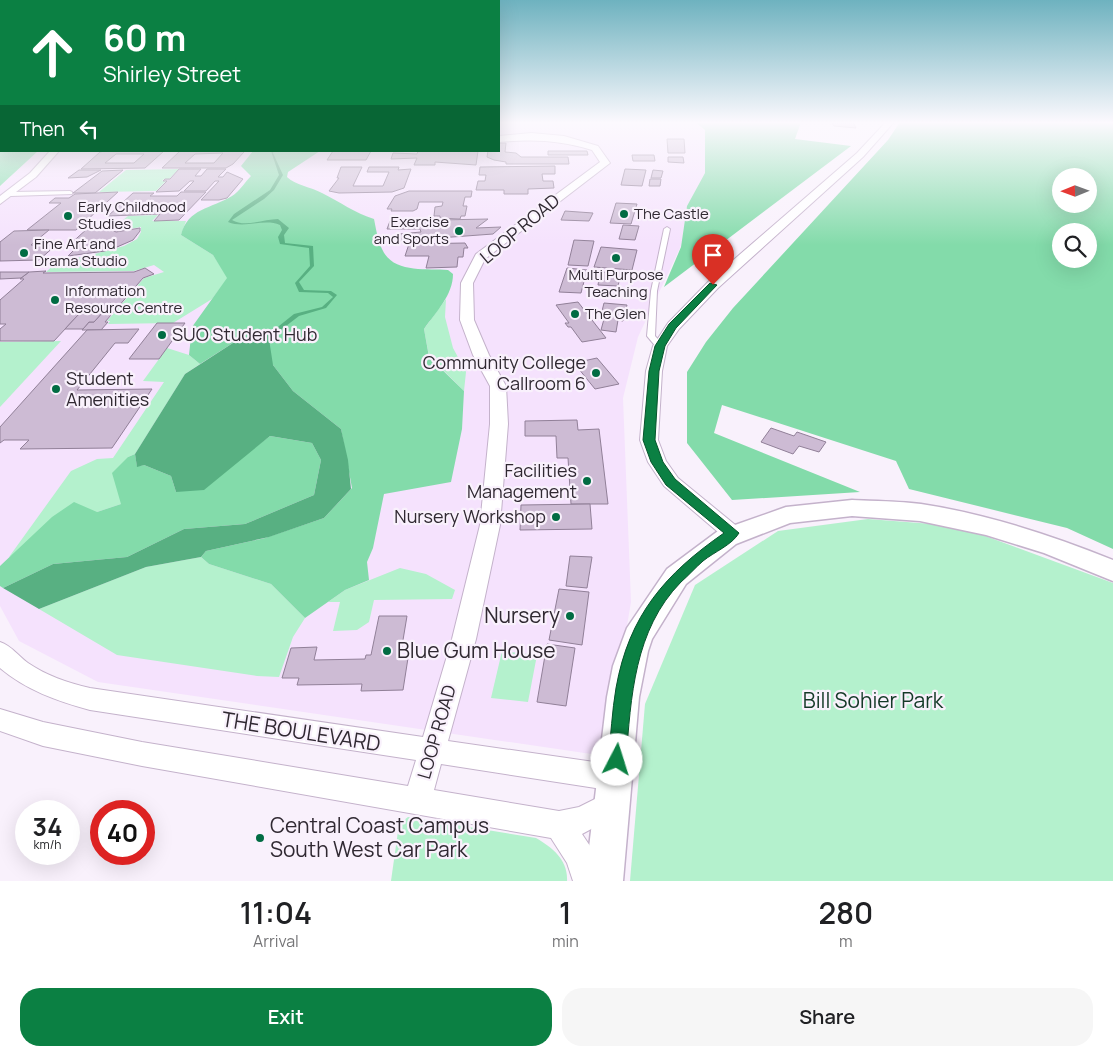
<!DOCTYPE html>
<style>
body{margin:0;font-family:Manrope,sans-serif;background:#f6f6f6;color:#202124;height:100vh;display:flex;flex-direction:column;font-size:19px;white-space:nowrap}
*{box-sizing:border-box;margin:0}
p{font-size:16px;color:#757577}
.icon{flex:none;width:28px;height:28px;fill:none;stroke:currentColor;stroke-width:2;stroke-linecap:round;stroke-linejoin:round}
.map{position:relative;height:881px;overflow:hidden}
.details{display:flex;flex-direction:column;background:#fff;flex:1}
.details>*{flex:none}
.hud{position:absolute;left:0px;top:0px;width:500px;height:152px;box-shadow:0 5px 20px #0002;background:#0b8043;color:#fff;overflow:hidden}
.needle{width:32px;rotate:269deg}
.controls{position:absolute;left:1052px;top:168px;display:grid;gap:10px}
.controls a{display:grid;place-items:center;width:45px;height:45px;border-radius:50%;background:#fff;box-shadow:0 5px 20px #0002;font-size:25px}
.speed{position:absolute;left:15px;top:800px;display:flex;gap:10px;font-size:25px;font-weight:700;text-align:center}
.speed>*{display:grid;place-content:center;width:65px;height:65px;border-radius:50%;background:#fff;box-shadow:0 5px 20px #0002;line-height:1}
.speed small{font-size:12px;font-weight:400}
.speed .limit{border:8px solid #d22;background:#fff;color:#111}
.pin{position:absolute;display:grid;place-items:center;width:42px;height:42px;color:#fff;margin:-51px -21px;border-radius:50% 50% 50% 0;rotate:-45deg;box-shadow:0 0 5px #0007}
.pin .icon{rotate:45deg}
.me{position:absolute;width:55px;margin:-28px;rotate:5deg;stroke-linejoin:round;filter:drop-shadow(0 0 4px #0008)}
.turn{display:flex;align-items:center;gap:18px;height:105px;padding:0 20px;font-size:22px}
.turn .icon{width:65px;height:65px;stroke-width:2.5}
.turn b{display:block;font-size:35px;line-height:42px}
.then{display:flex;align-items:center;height:48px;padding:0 20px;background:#0003;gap:10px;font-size:19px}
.eta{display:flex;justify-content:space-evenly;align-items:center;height:85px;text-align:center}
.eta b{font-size:30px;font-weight:600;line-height:35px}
.button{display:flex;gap:10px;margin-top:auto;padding:10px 20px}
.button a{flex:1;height:58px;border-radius:20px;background:#0b8043;color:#fff;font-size:20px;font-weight:600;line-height:58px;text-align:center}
.button a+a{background:#f6f6f6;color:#202124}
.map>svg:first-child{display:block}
</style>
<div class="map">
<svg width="1113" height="881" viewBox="0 0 1113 881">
<rect width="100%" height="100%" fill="#f9f1fc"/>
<path fill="#f5e2fd" d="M499,122h196l10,8v43l-18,33 -6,40 -43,91 -15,61 8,204 -26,154 -507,-74 -79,-41 -19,-35v-420l38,-35h461z"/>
<g fill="#b4f1cd">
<path d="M179,169l-10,10h-5l-2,2h4l-10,10 -57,1 27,-22z"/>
<path d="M158,215l-6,6h34l-5,14 32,20 15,23 -16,21 -39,24 -65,1 2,-3h-3l37,-43 20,-6 -10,-7 -20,6 -88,1 12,-11 29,-5 37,-10 13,-7 4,-7v-5l-24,4 11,-10 -5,-1 5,-4z"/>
<path d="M446,299l-1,18 8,31 13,24 -2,19 -35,-35 -5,-27z"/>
<path d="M61,341l-61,66v-65z"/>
<path d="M167,348l22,7 11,9 -15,10 -50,80 -7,3 -7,47 -24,8 -88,45 62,-86 26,-12 16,-1 51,-76 -21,-1z"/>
<path d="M868,519l90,7 155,57v298h-483l15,-177 50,-119 83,-54z"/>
<path d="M201,557l8,7 62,20 34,34 -12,19 -14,40 -22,-1 -140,-21 -78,-46 107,-42z"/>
<path d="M400,568l26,6 29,16 -3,9 -78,1 -5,22 -12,8 -24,1 7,-29h-12l17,-12z"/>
<path d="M502,651l35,4 -9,47 -37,-4z"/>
<path d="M408,817l128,21c17,10 32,22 31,43h-176l8,-57z"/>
</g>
<g fill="#83dbaa" fill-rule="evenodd">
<path d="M0,122l1,29h37l-38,35z"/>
<path d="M695,122h106l-6,17 56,7 -187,141 17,-40 6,-41 18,-33v-43z"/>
<path d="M900,122h213v427l-46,-21 -158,-39 -13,-28 -174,-56 -8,28 146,59 -128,8 -45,-57v-71l19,-30 27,-34 155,-168zM1061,176h28v28h-28zM1089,231v28h-28v-28z"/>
<path d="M253,151h67l-32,21 -1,5c8,8 24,10 35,16 18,9 33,20 52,26 2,10 4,22 8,30 11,25 44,19 66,21l5,4c0,21 -17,38 -29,55l5,28 35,34 -2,38 -11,53 -67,12 -11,54 -6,14 2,18 -24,10 -40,28 -34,-34 -62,-20 -8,-7 5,-6 59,-13 59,-20 28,-30 -11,-59 -48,-38 -20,-26 -37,-24 -36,23 -11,-9 3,-28 35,-49 -14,-23 -32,-20c7,-27 30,-26 51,-39 7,-4 13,-14 19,-20l-10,-10z"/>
<path d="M270,436l42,7 9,17 -7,35 -69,29 -61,5 -57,28 -74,7 -50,24 -3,-2v-20l52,-49 22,-15 23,10 24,-8 -9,-31 16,-16 7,-3 2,12 7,-1 27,11 5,16 66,-35z"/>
</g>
<path fill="#58b082" d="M271,151h3l-1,2 10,22 -9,15 -10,9 -32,21c13,8 32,-1 46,-1l11,9 -5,7 1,8 28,3 1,20 -15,16 5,8 27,1 6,4 -11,13 -27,8 -30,23 4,26 20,26 48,38 7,31 3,29 -27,29 -55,19 -63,14 -5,6 -55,10 -107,42 -36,-21 50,-24 74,-7 57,-28 61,-5 69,-29 7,-35 -9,-17 -42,-7 -66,54 -28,2 -5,-16 -27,-11 -7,2 -2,-13 50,-80 51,-33 28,-3 30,-24 28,-7 11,-10 -5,-4 -29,-1 -4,-9 15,-17 -1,-18 -29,-4 -2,-7 4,-7 -2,-5c-16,-7 -35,4 -52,-3l6,-8 36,-24 9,-15z"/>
<g fill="#cdbbd4" stroke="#918098" fill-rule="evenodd">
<path d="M831,122h22l3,6 -22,-2z"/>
<path d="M667,139h17l1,14h-17z"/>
<path d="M499,143h7l-1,9 11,1 5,4h47l1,7h-63v-2l-12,-2 -7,-3 1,-6h11z"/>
<path d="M105,151h59l-19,17 -64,1 19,-17zM116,154h28l-10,9h-29z"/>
<path d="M180,151h61l3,1 -11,12 -7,4h-64zM223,153l-9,10h-29l10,-9z"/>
<path d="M333,151h38l-5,9h-39z"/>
<path d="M418,151h60l-2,14 -41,-3v3h-21l3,-7 -26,1 2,-6 24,1z"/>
<path d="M548,151h39l1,4h-40z"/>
<path d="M632,155h22l1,6h-22z"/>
<path d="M668,157h15l1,6 -16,-1z"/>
<path d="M555,166v8h-13l1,7h10l1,7 -26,1v5h-24v-4h-28l2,-9h7l1,-6h-7l1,-8z"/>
<path d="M341,167h21l-9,19h30l6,-14h-22l2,-5h30l-1,3 13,-1 -7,19 -12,4 -53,1 -10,-2 10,-13h-2z"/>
<path d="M179,169h22l-6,7h6l6,-7h19l-8,8h5l4,-5 16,7 -16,19 -8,2h-18l18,-19h-4l-9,10h-22l10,-10h-4l-11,10 -23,1 11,-11h-4l2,-2h5z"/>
<path d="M625,169l21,1 -4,16 -21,-1z"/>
<path d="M79,170h22l-14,7 -19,1z"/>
<path d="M123,170l-28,23h-22l29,-22z"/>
<path d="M653,170l10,1 -2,7h-10z"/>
<path d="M650,179h11l-1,7h-11z"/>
<path d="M409,191h63l-1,6h-6l-2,9h4l-2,10h-4l-1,3 -20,-1v-2h-6l1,-9 7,-1 1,-4h-24l-2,7 -4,2h-22l1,-2h-5l8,-13z"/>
<path d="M118,192l-42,38h-49l34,-27h-12l6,-5h14l6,-4z"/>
<path d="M181,192h25l-27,28 -25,1 6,-7 -52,2 25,-23h21l-4,3h27z"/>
<path d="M616,203l21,1 -6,20 -21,-1z"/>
<path d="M565,211l28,2 -4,8 -28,-1z"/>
<path d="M488,219l-12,9 25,-1 -8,7 -95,7 1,-7 22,-2 -1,-3h-33l3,-8z"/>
<path d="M623,225l16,1 -4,14 -16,-1z"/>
<path d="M88,228h20l8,4 24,-4v3l-7,9 -16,7 -12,4 -37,5 9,-9h-10z"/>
<path d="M49,230l-18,15h25l-17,15 -39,1v-19l14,-11z"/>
<path d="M574,240l20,1 -6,25 -20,-1z"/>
<path d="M465,243l3,5h-4l-1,9h-5l-1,10 -31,1 3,-12h-24l4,-12z"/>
<path d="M601,247l36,3 -5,20 -38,-3z"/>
<path d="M145,268l9,6 -11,4 -38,44h3l-7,8h-19l7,-8h5l17,-19 -33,12 -24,26h-54v-12l6,-5h-6v-24l24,-21h-4l9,-7 17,-1 -3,2 91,-1z"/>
<path d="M567,268l20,2 -6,23 -22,-1z"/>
<path d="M0,272h29l-8,6 -21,1z"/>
<path d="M600,272l21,1 -3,13 -20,-1z"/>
<path d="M578,302l28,36 -24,4 -11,-15h-3l-3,-4h4l-13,-18z"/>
<path d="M111,303l-17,19h-5l-6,7h-18l13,-14z"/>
<path d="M604,303l23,2 -4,16 -5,-1 -2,12 -15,-2 3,-11h-4z"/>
<path d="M157,323h28l-26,36h-30z"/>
<path d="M139,329l-11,14h-13l-38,47 75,-1 -40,59 -92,1 9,-9h-25l-4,3v-16l87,-97z"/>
<path d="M597,358l22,26 -24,5 -21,-26z"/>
<path d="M577,420l1,10 21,-1 9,75h-37l-3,-46h-11l-1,-22h-31v-15z"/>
<path d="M771,428l23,8 3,-4 29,10 -7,10 -20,-6 -6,8 -32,-12z"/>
<path d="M590,504l2,25 -72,1 1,-25z"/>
<path d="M570,556l22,1 -5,31 -21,-2z"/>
<path d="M559,589l30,3 -7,53 -33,-5z"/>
<path d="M379,616h28l-7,42h8l-5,32 -42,1 1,-7 -65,1 2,-7h-17l9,-30 26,-1 -3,13 51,-1 1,-4h5z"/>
<path d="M547,644l28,4 -9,58 -29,-4z"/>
</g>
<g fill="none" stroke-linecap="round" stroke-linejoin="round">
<g stroke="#c4b2cb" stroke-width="2">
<g id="service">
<path d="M70,191l2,1v2l-61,2 -3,-2 3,-2z"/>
<path d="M667,227l3,2 -13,62 -2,45 9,10 -4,2h-3l-10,-12 4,-45 13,-62z"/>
</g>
</g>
<g stroke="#c4b2cb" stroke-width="2">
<g id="minor">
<path d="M886,122h8l-31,35 -145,131 -39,41 -12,17 -5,25 -4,69 8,21 12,17 61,50 3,5 -3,5 -7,2 -7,-2 -61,-52 -16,-24 -8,-22 6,-69 7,-25 15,-23 40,-41 149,-129z"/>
<path d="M531,133l33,3 34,10 12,17 -125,96 -12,24 1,37 15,35 17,31 2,38 -8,101 -24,114 -28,102 167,24 10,4 4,9 -4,9 -10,4 -174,-27 -7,26 125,21 20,-4 32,-16 10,4 4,9 -4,9 -39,21 8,12 13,35h-30l-6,-18 -16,-25 -409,-72 -99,-20 -43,-15v-22l43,13 99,20 266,44 8,-26 -326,-50c-33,-9 -64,-20 -90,-42v-26c12,4 18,14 28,21 19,13 40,20 62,25l333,49 29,-98 28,-114 10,-101v-38l-17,-31 -13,-35 1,-37 15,-29 124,-92 -8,-12c-34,-10 -58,-11 -93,-8v-6z"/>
<path d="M50,151h9l-23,26 -36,27v-8l30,-23z"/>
</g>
</g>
<g stroke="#c4b2cb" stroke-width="3">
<path id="tertiary" d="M852,500c23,1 46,1 69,4 66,10 130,31 192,56v21l-69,-28 -58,-18 -66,-14 -68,-5 -62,7 -54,21 -50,40 -34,55 -4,12 -9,46 -16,184h-38l22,-184 6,-31 14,-38 40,-59 51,-38 68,-24z"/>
</g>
<use href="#service" fill="#fff" fill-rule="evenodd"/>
<use href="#minor" fill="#fff" fill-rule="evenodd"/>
<use href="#tertiary" fill="#fff" fill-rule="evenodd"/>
</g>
<linearGradient id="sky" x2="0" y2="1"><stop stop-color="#6eb2bf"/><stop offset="0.5" stop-color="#fcf9fe"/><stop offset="1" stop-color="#fcf9fe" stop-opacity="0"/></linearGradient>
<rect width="1113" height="245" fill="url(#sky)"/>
<path fill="#0b8043" stroke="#07532c" d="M710,283l7,2 -41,43 -11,18 -6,25 -4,69 8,22 12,17 64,54c-7,12 -25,19 -36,28 -8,7 -14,14 -22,21 -47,48 -50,115 -55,178l-3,6 -6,2 -6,-2 -3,-6c3,-24 4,-49 8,-72 13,-73 49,-114 108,-155l-58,-48 -15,-23 -8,-22 6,-69 6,-25 14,-22z"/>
<g fill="#016c43" stroke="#f9f1fc" stroke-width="2">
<circle cx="624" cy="214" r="5"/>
<circle cx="68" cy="216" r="5"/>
<circle cx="459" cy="231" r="5"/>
<circle cx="24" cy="253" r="5"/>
<circle cx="616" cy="258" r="5"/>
<circle cx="55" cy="300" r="5"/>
<circle cx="575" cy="314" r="5"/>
<circle cx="162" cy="335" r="5"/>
<circle cx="596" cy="373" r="5"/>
<circle cx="56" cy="389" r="5"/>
<circle cx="587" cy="481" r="5"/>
<circle cx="556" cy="517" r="5"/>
<circle cx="570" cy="616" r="5"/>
<circle cx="387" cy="651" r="5"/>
<circle cx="260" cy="838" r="5"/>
</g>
<g text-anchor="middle" stroke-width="4.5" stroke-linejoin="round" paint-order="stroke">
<g font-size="15" fill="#302932" stroke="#f9f1fc" text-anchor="start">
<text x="78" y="212">Early Childhood<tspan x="78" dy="17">Studies</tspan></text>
<text x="634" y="219">The Castle</text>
<text x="449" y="227" text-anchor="end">Exercise<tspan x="449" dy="17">and Sports</tspan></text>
<text x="34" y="249">Fine Art and<tspan x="34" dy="17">Drama Studio</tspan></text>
<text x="616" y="280" text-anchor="middle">Multi Purpose<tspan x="616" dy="17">Teaching</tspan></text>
<text x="65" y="296">Information<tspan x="65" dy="17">Resource Centre</tspan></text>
<text x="585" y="319">The Glen</text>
</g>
<g font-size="18" fill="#302932" stroke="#f9f1fc">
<text transform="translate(520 229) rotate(-40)" y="6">LOOP ROAD</text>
<text transform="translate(437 732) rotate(-74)" y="6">LOOP ROAD</text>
</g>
<g font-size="18" fill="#302932" stroke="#f9f1fc" text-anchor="end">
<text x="172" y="341" text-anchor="start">SUO Student Hub</text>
<text x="586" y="369">Community College<tspan x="586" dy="21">Callroom 6</tspan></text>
<text x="66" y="385" text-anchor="start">Student<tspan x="66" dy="21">Amenities</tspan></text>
<text x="577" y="477">Facilities<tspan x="577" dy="21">Management</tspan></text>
<text x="546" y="523">Nursery Workshop</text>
</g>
<g font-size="21" fill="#302932" stroke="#f9f1fc" text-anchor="start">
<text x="560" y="623" text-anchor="end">Nursery</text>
<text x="397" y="658">Blue Gum House</text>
<text x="270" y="833">Central Coast Campus<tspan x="270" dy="24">South West Car Park</tspan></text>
</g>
<g font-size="21" fill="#143a27" stroke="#f9f1fc">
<text x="873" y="708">Bill Sohier Park</text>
</g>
<g font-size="21" fill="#302932" stroke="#f9f1fc">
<text transform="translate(301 732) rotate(9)" y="7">THE BOULEVARD</text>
</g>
</g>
</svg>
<div class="controls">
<a><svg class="needle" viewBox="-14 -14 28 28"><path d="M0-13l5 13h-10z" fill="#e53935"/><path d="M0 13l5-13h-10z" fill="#757577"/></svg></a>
<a><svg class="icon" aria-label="search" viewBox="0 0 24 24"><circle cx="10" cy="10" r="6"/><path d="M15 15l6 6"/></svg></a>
</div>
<div class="speed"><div>34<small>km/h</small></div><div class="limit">40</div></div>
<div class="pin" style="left:713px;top:285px;background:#d93025"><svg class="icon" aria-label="arrive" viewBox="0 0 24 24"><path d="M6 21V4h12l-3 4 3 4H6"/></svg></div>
<svg class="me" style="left:617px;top:760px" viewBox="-20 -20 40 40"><circle r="19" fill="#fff"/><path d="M0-13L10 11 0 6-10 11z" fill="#0b8043"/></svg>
<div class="hud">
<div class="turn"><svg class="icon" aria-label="ahead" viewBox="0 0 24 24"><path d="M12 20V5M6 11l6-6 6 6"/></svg><div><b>60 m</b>Shirley Street</div></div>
<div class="then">Then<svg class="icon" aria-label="left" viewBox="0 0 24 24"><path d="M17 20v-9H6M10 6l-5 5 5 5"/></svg></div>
</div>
</div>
<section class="details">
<div class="eta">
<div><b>11:04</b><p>Arrival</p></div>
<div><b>1</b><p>min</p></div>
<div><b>280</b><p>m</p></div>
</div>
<div class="button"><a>Exit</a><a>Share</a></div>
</section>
